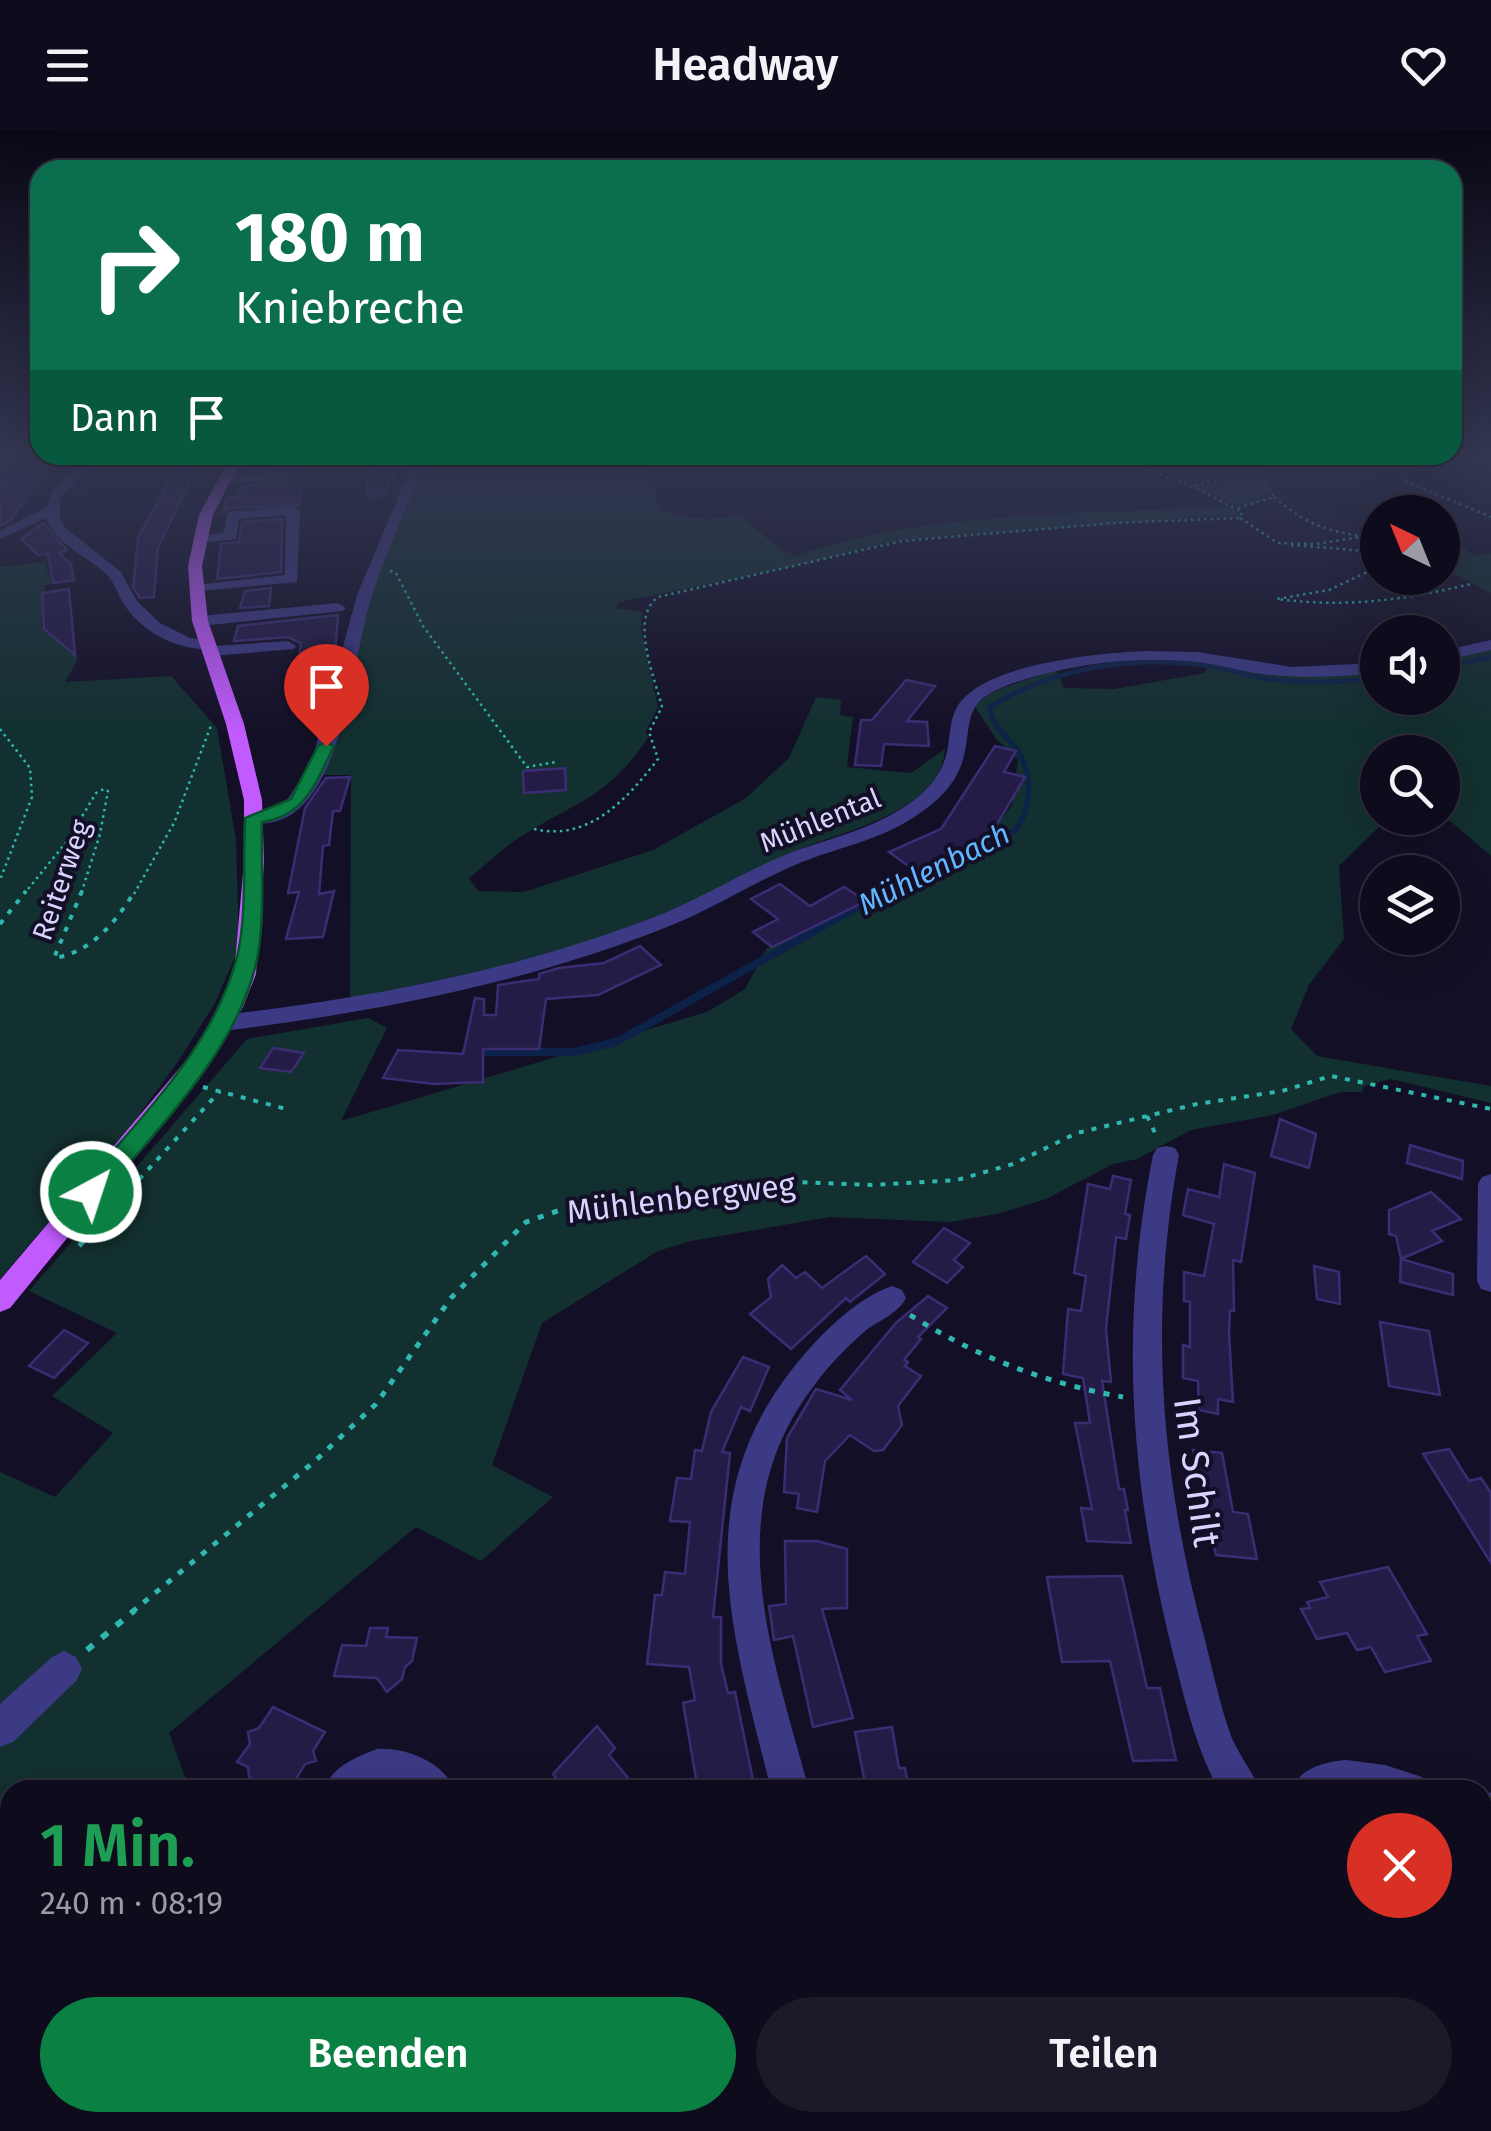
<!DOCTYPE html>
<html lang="de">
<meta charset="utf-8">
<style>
body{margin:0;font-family:"Fira Sans",sans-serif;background:#1c1929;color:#f1f3f6;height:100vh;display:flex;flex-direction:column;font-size:38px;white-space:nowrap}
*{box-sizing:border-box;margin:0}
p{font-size:32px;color:#9b9ba3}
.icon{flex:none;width:55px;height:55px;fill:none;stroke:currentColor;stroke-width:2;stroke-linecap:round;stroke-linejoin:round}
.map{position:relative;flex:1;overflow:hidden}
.panel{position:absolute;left:0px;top:1650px;width:1492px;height:352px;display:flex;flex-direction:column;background:#0e0b1c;border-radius:30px 30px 0 0;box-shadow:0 10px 40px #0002,0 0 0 2px #2e2b3b}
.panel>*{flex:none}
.hud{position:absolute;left:30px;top:30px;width:1432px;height:305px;border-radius:30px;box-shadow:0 10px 40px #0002,0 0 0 2px #2e2b3b;background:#0b6e4f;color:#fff;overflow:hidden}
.needle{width:65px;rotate:317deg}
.buttons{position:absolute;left:1360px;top:365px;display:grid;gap:20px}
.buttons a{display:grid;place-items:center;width:100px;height:100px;border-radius:50%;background:#0e0b1c;box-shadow:0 10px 40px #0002,0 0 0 2px #2e2b3b;font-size:50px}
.pin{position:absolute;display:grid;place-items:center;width:85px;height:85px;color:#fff;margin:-102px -42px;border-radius:50% 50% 50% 0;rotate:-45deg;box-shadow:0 0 10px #0007}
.pin .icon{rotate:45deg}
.me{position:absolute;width:110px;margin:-55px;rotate:40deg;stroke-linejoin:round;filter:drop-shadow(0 0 8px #0008)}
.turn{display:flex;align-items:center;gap:35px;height:210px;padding:0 40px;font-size:45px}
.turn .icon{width:130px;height:130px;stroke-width:2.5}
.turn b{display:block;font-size:70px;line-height:85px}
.then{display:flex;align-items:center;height:95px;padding:0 40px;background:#0003;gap:20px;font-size:38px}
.round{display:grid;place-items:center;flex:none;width:105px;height:105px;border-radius:52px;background:#1c1929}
.head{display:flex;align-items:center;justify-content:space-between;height:170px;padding:0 40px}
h1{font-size:60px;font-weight:600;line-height:75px;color:#1e9e55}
.cta{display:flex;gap:20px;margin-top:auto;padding:20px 40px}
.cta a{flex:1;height:115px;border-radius:60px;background:#0b8043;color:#fff;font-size:40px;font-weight:600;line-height:115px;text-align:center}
.cta a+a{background:#1c1929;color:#f1f3f6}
header{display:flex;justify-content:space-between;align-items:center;height:130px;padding:0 40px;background:#0e0b1c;font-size:45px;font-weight:600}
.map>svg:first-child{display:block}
</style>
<header><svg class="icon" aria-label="menu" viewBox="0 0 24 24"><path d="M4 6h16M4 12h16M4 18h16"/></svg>Headway<svg class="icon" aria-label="heart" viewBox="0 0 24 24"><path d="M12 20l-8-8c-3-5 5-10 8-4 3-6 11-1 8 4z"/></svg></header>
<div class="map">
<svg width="1491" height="2001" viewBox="0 0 1491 2001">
<rect width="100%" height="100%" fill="#130f26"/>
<g fill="#12302f" fill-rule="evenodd">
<path d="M427,328h221l11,52c26,10 54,11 81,5l38,33 18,8c133,-46 295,-41 435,-50l7,9 -339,25 -102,26 -178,36 -3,6 26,4 -1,17 17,78 -12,24 2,7c-41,59 -66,61 -123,96 -20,12 -38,30 -56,44l9,13 46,1 129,-42 93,-52 43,-40 27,-61 25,3 -1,15 13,2 -6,50 64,6 34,-24c-4,61 -97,81 -142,99 -45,19 -86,44 -131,62 -102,43 -213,68 -322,88l1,-223h-34l60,-201z"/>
<path d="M1123,328h129l20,34c-20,27 -52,6 -76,-5l17,-2 13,-8 -38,7z"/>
<path d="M1453,410l21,16 17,-3v40l-48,-25v-27z"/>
<path d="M44,432l8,22 -7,1 -4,41 37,33 -13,23 106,-6 46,52 19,112 3,108 -24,55 -36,57 -43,59 -136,160v-712z"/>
<path d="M1491,519v207l-41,-35 -67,2 -44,43 5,73 -35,46 -18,44 26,27 174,30v17l-100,-24 -27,7 -2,6h-22l-67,23 -82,15 -54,29 -24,5 -67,35 -49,15 -47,8 -120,-5 -139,24 -33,10 -116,72 -50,142 61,32 -72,64 -65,-34 -247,206 21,57h-180v106l-10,5v-429l55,25 58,-64 -61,-37 65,-63 -88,-42 218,-252 121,-21 19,10 -46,93 366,-109 38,-23 22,-41 200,-83 45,-60 6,-46 -21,-19 -22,-33 13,-14 68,-23 8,18 50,1 91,-16 6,-13 43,10 123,1 1,27h64l1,-39zM1378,622h64v66h-64z"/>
</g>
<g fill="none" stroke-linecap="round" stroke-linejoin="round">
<g stroke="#0c2248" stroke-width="5">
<path d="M1442,537l49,-10"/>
<path d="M881,764l134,-63c17,-22 19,-60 0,-84 -11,-14 -24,-21 -25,-40 66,-41 144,-52 221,-41 18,3 35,9 52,12 38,6 77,5 115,0"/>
</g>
<path stroke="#0c2248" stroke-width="8" d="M477,922h97l42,-10 270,-151"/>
</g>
<g fill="#241b47" stroke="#3b2d73" stroke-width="2.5">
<path d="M182,328l16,5 -40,85 -4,49 -14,1 -7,-11 5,-49z"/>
<path d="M253,328h22l-2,4h55l-3,20 -23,2 -4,21 -70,3 -4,4 2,-14 11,-1 5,-11 52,-5 1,-5 -10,-7 -37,1z"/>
<path d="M393,328l1,21h-4l-4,16 -20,1 3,-24 6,-1 -2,-12z"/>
<path d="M52,332l-42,59 -10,5v-42l8,-8 8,-1 9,-12z"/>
<path d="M282,389l-1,53 -64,7 4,-35 18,-2 3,-20z"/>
<path d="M44,393l23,27 -8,3 12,11 3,16 -21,3 -5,-29 -10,1 -17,-16z"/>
<path d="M271,458l-2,18 -29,2 5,-17z"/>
<path d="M69,459l6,66 -31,-26 -2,-36z"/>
<path d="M338,485l-3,38 -36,3 2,-13 -13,-6 -54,4 4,-15z"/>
<path d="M906,550l29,6 -28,35 20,1 2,24 -45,-2 -3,22 -26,-1 6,-45h11z"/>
<path d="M995,616l21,5 -12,21 21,5 -38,64 -69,32 -29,-21 52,-23z"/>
<path d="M565,638l1,22 -42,3 -1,-22z"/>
<path d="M350,647l-10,34h-7l-4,34 -6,1 -4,48 15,-3 -11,46 -37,2 13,-47 -11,1 17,-85 21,-30z"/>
<path d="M780,754l30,22 34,-19 22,14 -94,46 -19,-15 25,-13 -27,-20z"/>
<path d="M640,816l21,19 -63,30 -52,4 -7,50h-56v33l-49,2 -51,-6 15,-28 65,4 12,-56 9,1v16h12l2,-30 41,-6v-5l20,-6 45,-5z"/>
<path d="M273,918l31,5 -13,19 -31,-4z"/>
<path d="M1280,989l36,15 -7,34 -38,-12z"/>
<path d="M1410,1015l53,16 -1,18 -55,-16z"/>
<path d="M1224,1034l31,9 -14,89 -8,-2 1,51 -4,-1 -1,23 4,69 -15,-3v15l-19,-4 -1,-29 -15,-3v-33l7,2v-45l-6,-1v-29l20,4 10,-52 -31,-9 5,-26 31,8z"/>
<path d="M1113,1046l18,4 -6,34 5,1 -4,24 -10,-2 -10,92 5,53 -9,-1 17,108h5l4,21h-3l6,33 -44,-2 -6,-33 11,1 -17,-86h15l-7,-45 -20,-4 5,-65 13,2 5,-35 -12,-3 14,-89 22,5z"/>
<path d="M1431,1062l30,27 -29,12 10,10 -41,18 -5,-23 -7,-2v-24z"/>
<path d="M944,1098l26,15 -16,17 9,7 -16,16 -34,-21z"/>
<path d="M866,1126l19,18 -35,28 -4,-4 -55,51 -41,-35 21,-17 -3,-18 14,-14 14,13 9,-6 17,16z"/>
<path d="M1401,1129l52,15v21l-53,-13z"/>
<path d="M1314,1136l25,6 1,32 -23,-5z"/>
<path d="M928,1166l19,12 -29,29 3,2 -17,21 4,2 -3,4 16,10 -23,30 4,19 -19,25 -9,1 -24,-16 -25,26 -8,51 -20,-4 2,-14 -15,-2 3,-54 29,-49 36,11 -12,-10 56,-67z"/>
<path d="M1380,1192l49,9 11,64 -51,-9z"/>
<path d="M64,1200l24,13 -34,35 -25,-12z"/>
<path d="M743,1227l26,10 -19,44 -9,-4 -19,45 8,1 -17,164h8v47l7,29 7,-1 20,98h-57l-15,-87 12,-3 -6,-33 -42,-3 8,-69h7l3,-23 20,2 5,-52 -20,-1 7,-43 14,1 4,-29 7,1 9,-39z"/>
<path d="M1449,1319l20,32 12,-3 10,15v70l-68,-109z"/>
<path d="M1193,1320l29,3 11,59 15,2 9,45 -41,-4z"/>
<path d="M785,1411h32l30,8v59l-25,1 31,109 -40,9 -20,-91 -19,4 -5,-34 17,-2z"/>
<path d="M1388,1437l39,67 -10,2 14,25 -46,11 -14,-25 -14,3 -10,-17 -30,6 -16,-30 9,-1 -3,-6 21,-5 -8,-15z"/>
<path d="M1122,1446l25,112h13l16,72 -43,1 -23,-100 -48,1 -15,-85z"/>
<path d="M370,1498h18l-2,9 31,1 -5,23 -7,6 -3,12 -15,13 -10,-14 -43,-2 8,-31 24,1z"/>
<path d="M273,1577l52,25 -12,19 3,10 -11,3 -15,25 -14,-7 -10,4 -17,-9 -1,-10 -11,-5 13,-18 -2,-12 11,-4z"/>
<path d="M597,1596l18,22 -6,7 29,35h-72l-13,-16z"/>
<path d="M892,1597l7,41h6l4,22h-24l-2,-10 -18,3 -10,-51z"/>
</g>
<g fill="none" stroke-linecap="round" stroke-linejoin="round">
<g stroke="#2fb8b0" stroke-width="2.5" stroke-dasharray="2.5 4" stroke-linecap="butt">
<path d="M1394,328l11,23 86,36"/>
<path d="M1195,356l31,-9"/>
<path d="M1274,367c34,30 59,36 104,41"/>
<path d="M1238,378l36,-11 -20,-39"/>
<path d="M1240,388l38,25 38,1 45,-7"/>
<path d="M1291,415l87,7"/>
<path d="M1378,437l-49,23 -52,9c69,9 127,1 194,-15"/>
<path d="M390,441l6,2 27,53 104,141 29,-5"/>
<path d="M0,599l30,39 2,29 -32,83"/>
<path d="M534,699c55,13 93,-30 124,-70l-9,-27 13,-25c-7,-29 -33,-89 -4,-110l244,-56 211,-18 127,-5 2,-6 -48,-25 -77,-29"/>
<path d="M24,764l44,-54 28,-47 8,-4 4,2 -8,43 -19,60"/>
<path d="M134,764l40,-71 38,-100"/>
</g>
<g stroke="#2fb8b0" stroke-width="4" stroke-dasharray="5 8" stroke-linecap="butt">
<path d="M82,761l-28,67c38,-6 61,-35 81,-67"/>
<path d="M0,794l26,-33"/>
<path d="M203,957l87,23"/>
<path d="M1147,986l10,21"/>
<path d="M113,1078l107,-117"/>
<path d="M570,1078l223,-26 78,3 86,-5 56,-16 64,-31 120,-29 85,-13 49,-15 160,33"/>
</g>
<g stroke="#2fb8b0" stroke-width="5" stroke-dasharray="6 9" stroke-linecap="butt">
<path d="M79,1116l37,-40"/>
<path d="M910,1185c67,42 135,68 213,82"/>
<path d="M132,1482l183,-151 61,-57 75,-106 75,-76 37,-13 28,-3"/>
</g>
<path stroke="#2fb8b0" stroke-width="6" stroke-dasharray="8 11" stroke-linecap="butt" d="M87,1520l48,-40"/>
<g fill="#3d3a85" fill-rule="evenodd">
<path d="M85,328h13l-38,40v19l4,10 57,45 16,29 23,22 30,15 25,3 1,5 72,-5 8,5 -2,3 -83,7 -6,-2 -1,-5c-31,-1 -63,-18 -80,-45 -7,-11 -10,-24 -21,-33 -21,-18 -45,-26 -57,-53l-46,21v-9l46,-22 7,-19z"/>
<path d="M415,328h12c-19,48 -42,94 -57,144 -19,58 -28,240 -123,220v-8l38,-11 26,-39 46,-169z"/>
<path d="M285,343l6,4 -1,3 -66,3 -6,-4 6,-4z"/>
<path d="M293,376l7,4 -3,72 -107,10v-6l5,-1 90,-10 1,-60 -47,4 -3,20 -37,4 -7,-4 32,-7 4,-20z"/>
<path d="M338,473l8,5 -3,3 -143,15 -8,-5 8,-5z"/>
<path d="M1491,510v10l-49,11v-10z"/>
<path d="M1145,521l52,1 95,15 86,-4v10c-41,4 -81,6 -122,0 -20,-3 -39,-9 -59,-11 -65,-6 -134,2 -194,25 -46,18 -28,45 -43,81 -10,24 -31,40 -52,53 -35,21 -76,28 -113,44 -42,18 -81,43 -123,60 -144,58 -296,87 -449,106l-11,-8 11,-8c148,-17 295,-45 434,-99 43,-17 81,-41 123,-59 35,-15 73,-22 107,-40 30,-16 56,-36 61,-71 2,-13 2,-25 8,-37 22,-45 143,-56 189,-58z"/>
<path d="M1166,1016l9,2 4,7c-31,167 -18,321 26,485 8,32 15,65 26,96 8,19 21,35 29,54h-41c-25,-45 -35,-95 -48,-144 -41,-169 -52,-320 -18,-491l4,-7z"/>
<path d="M1491,1044v118l-10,-3 -4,-8 1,-97 4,-7z"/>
<path d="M892,1156l10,4 4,8c-8,16 -27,22 -41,33 -19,17 -37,35 -52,56 -96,126 -40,268 -4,403h-38c-38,-157 -88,-294 32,-434 23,-27 55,-58 89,-70z"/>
<path d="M64,1521l12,6 6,12 -6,12 -63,61 -13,5v-43l52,-47z"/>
<path d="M377,1619c29,-2 66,13 78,41h-50l-17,-5 -17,5h-48c10,-24 31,-32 54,-41z"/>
<path d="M1346,1630l39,5 37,12 6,13h-137c9,-22 33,-28 55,-30z"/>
<path d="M1482,1660l9,3v38l-9,-3z"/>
<path d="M391,1992h44l1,9h-44z"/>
<path d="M599,1992h44l2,9h-44z"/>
<rect x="830" y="1992" width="44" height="9"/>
<path d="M1311,1992h44l3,9h-44z"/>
</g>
<path fill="#c25bff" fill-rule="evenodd" d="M230,328h12l-29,57 -11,51 6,55 36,103 18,76 2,62 -8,112 -13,33 -37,61 -196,240 -10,4v-32l190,-224 31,-49 13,-33 10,-112v-62l-18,-76 -34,-103 -4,-55 11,-51z"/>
</g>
<linearGradient id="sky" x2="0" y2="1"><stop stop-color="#0a0815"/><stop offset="0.54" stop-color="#333752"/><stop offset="1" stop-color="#333752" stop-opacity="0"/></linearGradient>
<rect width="1491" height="608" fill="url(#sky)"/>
<path fill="#0b8043" stroke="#07532c" stroke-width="2.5" d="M326,612l8,4c-18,36 -28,70 -72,76 -1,43 3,90 -4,132 -17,94 -100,172 -158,245h-17l-4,-7 4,-6c58,-70 131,-139 154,-229 10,-40 6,-97 8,-139l46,-19 27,-53z"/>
<g text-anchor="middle" stroke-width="8" stroke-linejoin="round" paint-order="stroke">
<g font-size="28" fill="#d9d4ff" stroke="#130f26">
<text transform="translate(820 690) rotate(-22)" y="10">Mühlental</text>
<text transform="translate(61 750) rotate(-71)" y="10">Reiterweg</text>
</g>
<g font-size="30" font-style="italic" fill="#62b6ff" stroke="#130f26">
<text transform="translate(934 739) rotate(-27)" y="10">Mühlenbach</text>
</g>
<g font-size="32" fill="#d9d4ff" stroke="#130f26">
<text transform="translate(681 1068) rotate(-7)" y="11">Mühlenbergweg</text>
</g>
<g font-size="38" fill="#d9d4ff" stroke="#130f26">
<text transform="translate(1197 1342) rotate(82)" y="13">Im Schilt</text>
</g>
</g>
</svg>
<div class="buttons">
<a><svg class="needle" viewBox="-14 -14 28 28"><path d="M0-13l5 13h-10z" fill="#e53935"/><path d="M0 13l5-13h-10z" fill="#9b9ba3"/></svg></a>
<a><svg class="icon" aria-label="sound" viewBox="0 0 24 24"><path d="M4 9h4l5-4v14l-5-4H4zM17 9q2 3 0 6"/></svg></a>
<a><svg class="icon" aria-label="search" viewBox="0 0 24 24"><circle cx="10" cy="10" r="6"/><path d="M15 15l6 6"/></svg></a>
<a><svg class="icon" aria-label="layers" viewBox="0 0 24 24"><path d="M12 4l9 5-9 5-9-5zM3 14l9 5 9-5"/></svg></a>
</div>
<div class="pin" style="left:326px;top:616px;background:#d93025"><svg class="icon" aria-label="arrive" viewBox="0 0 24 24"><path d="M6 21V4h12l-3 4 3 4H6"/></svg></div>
<svg class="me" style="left:91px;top:1062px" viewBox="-20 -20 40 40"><circle r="17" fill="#0b8043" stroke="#fff" stroke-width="3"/><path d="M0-11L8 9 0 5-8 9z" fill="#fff"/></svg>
<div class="hud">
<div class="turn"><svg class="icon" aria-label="right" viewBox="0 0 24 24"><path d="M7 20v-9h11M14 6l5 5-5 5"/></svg><div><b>180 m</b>Kniebreche</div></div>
<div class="then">Dann<svg class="icon" aria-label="arrive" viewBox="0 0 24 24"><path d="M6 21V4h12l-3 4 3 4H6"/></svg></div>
</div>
<section class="panel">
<div class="head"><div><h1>1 Min.</h1><p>240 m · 08:19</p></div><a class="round" style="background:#d93025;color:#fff"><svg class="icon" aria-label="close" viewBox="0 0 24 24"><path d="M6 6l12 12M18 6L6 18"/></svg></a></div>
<div class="cta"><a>Beenden</a><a>Teilen</a></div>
</section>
</div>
